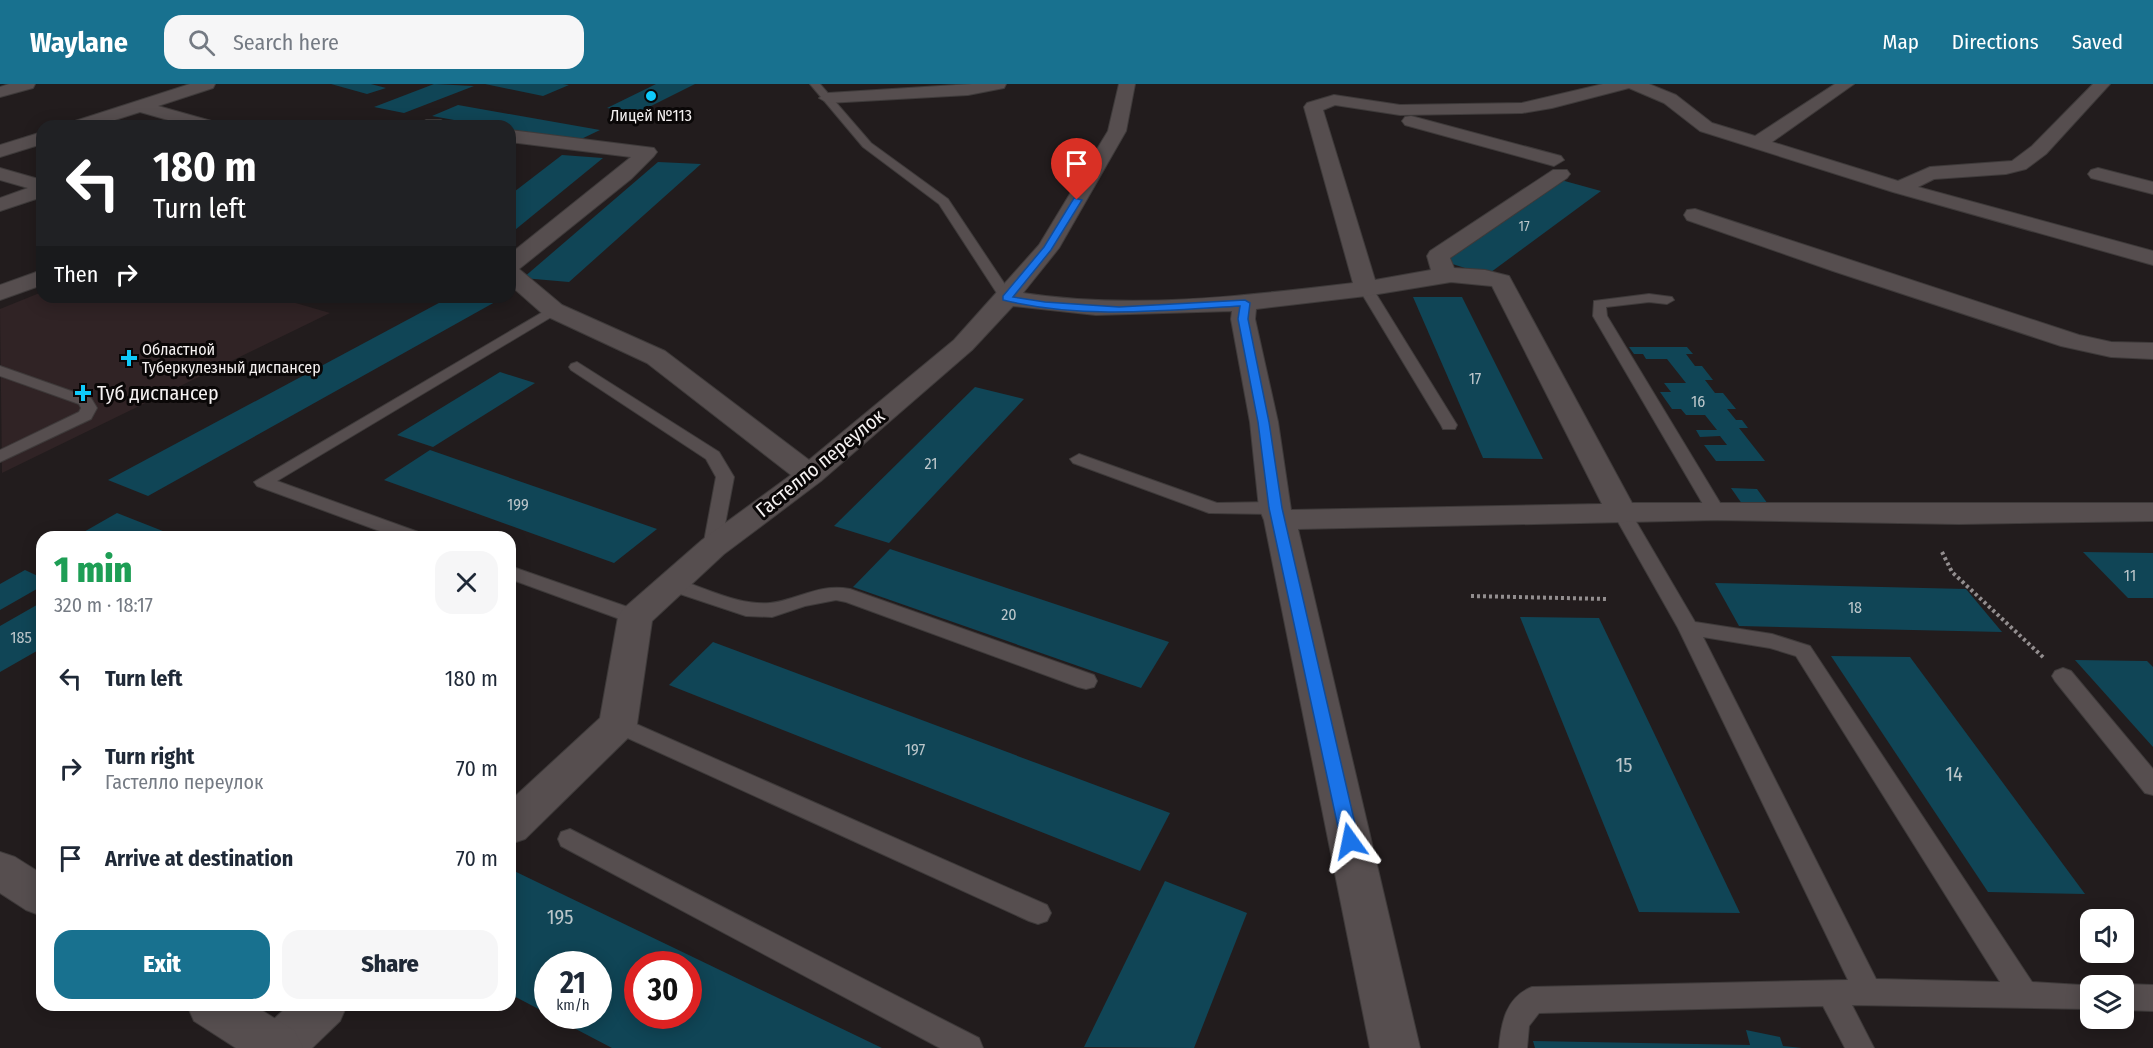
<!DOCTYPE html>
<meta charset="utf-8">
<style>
body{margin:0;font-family:"Fira Sans Condensed",sans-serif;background:#f6f6f7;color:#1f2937;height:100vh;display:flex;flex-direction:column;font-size:22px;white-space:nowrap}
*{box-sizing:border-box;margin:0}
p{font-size:20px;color:#747a83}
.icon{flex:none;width:33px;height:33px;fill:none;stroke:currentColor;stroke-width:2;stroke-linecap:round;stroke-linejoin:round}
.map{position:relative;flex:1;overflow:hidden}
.drawer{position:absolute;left:36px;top:447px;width:480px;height:480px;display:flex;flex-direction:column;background:#fff;border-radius:18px;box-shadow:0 3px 15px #0003}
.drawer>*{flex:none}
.guide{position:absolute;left:36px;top:36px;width:480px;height:183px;border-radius:18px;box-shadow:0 3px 15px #0003;background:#202124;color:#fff;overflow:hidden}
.fabs{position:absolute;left:2080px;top:825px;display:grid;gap:12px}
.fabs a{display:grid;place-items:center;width:54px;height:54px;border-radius:12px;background:#fff;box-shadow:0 3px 15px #0003;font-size:30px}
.speed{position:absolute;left:534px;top:867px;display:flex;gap:12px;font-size:30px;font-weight:700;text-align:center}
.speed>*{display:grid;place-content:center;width:78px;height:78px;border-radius:50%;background:#fff;box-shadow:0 3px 15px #0003;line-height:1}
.speed small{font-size:15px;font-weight:400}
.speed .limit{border:9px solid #d22;background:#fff;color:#111}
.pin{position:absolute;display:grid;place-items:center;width:51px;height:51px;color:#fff;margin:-62px -26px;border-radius:50% 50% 50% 0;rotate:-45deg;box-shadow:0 0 6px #0007}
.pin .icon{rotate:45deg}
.me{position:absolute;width:66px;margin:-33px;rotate:348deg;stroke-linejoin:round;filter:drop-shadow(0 0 4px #0008)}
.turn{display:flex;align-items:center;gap:21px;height:126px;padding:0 18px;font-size:27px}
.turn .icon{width:78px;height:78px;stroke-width:2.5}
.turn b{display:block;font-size:42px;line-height:51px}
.then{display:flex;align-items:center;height:57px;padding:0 18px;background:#0003;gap:12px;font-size:22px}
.round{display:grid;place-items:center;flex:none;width:63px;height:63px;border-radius:18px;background:#f6f6f7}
.head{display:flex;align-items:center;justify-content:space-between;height:102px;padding:0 18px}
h1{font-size:36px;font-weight:800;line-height:45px;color:#1e9e55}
.cta{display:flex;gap:12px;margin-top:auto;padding:12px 18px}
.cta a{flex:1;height:69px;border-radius:18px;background:#18718f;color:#fff;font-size:24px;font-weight:800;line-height:69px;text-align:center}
.cta a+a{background:#f6f6f7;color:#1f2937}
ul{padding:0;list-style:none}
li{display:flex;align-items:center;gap:18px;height:90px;padding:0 18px}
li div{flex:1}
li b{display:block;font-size:22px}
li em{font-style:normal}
header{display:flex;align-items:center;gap:36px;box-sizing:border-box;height:84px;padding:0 30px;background:#18718f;color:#fff}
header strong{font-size:28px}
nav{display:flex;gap:33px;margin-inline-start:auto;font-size:21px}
.search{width:420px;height:54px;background:#f6f6f7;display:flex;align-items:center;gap:15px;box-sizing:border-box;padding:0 21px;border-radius:18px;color:#747a83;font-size:22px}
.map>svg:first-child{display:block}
</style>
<header>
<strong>Waylane</strong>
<div class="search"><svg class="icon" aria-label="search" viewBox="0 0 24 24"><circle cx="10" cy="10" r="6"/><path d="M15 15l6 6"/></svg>Search here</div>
<nav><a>Map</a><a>Directions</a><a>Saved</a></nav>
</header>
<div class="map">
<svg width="2153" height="964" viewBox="0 0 2153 964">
<rect width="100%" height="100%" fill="#221c1d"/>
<path fill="#302325" d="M42,208v5h233l55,16 -328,160 -2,-164z"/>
<g fill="#104556" fill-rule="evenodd">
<path d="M331,0h40l15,4 -19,6z"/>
<path d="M434,0l40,2 -70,27 -30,-6z"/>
<path d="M485,0h78l6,1 -26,11z"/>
<path d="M656,0h39l-58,29 -30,-5z"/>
<path d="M458,21l142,25 -25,12 -65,-12v-4h-23l-55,-10z"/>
<path d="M562,71l41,3 -93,76v-39z"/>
<path d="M658,78l43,2 -132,118 -46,-4z"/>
<path d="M1561,96l40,11 -114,84 -44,-14z"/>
<path d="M450,213h54l-356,199 -40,-16z"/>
<path d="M1413,213h49l81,162 -60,-1z"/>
<path d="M1629,263h58l6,7h-7l9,12h7l11,14h-8l10,13h8l13,16h-9l9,11h6l6,8h-9l26,33h-49l-12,-16h23l-7,-9 -20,1 -4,-7h21l-12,-15h-19l-5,-6h-9l-12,-17h11l-7,-9h22l-19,-24h-21l-3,-5h-9z"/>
<path d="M500,288l35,11 -102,64 -36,-12z"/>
<path d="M975,303l49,12 -135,144 -55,-17z"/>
<path d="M430,366l227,79 -43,34 -230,-83z"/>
<path d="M1731,404l26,1 16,22h-26z"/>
<path d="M117,429l61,24h-103z"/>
<path d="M890,465l279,93 -28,46 -288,-101z"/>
<path d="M2083,468l70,1v45h-25z"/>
<path d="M25,486l17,8v8l-42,24v-26z"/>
<path d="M1715,499l251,6 36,43 -263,-6z"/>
<path d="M42,518v46l-42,24v-46z"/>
<path d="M1520,533l79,1 141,295 -101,-1z"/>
<path d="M713,558l457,171 -30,58 -471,-186z"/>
<path d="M1831,572l79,1 175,237 -97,-2z"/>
<path d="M2075,576l72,1 6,6v80z"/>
<path d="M510,785l372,179h-270l-61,-32h47v-52h-50v50l-38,-20zM638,880h50v52h-50z"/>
<path d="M1165,797l82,32 -53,135 -110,-1z"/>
<path d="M1746,946l34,7 3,9 19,2h-267l-2,-7 217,4z"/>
</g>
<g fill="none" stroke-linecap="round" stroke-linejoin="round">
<g stroke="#3e3a3a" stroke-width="2">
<g id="lane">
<path d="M810,0h10l51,59 77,56 66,99 -2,3h-10l-63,-97 -76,-57z"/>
<path d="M1366,201l7,4 84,136 -2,4h-12l-2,-4 -82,-136z"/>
<path d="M1649,210l23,3 2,3 -7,4 -18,-2 -43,5 1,9 118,195 -2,4h-14l-2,-4 -114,-195 1,-15z"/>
<path d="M553,222l5,1 2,3 -2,3 -281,168 144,52 2,4h-27l-139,-51 -3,-4z"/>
<path d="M577,278l142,90 15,25 -14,74h-14l-3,-4 13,-70 -10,-18 -135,-89 -2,-3 2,-3z"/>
<path d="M0,282l91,32 6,10 -6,11 -91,43v-12l79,-38 2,-4 -2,-4 -79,-28z"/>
<path d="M1079,370l138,49 58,-1 9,6 -9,6 -66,-1 -136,-50 -3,-4z"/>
<path d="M1622,423l9,6 64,109 77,12 38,12 222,336 65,4h-6v23l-239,-4 22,43h-29l-22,-42 -284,7 -10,13 -2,22h-28c2,-25 7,-51 33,-61l316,-7 -170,-352 -65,-115zM1703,553l67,11 26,8 204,326 -124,-3z"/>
<path d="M510,482l132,46 3,5 -3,5h-14l-118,-43z"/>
<path d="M672,494c31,8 65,28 98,25 28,-3 48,-20 80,-14l244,86 3,6 -3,6 -8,2 -8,-2 -232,-85 -10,-2 -31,6 -33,11 -26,-1 -81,-27 -3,-5 3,-5z"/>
<path d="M2063,584l8,3 82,98v26l-8,-2 -90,-112 -3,-5 3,-5z"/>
<path d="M618,632l429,189 4,8 -4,8 -9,3 -9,-3 -419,-191 -3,-6 3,-6z"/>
<path d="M570,745l409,209 4,10h-43l-379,-202 -3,-7 3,-7z"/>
<path d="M2124,900l29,1v26l-29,-1v-24h-4z"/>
</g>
</g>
<g stroke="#3e3a3a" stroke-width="2">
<g id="street">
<path d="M190,0h25l-2,4 -55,18 57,16 3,4h-29l-49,-14 -44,14h-27l3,-4z"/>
<path d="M972,0h34l-2,4 -36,7 -140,8 -9,-5 9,-5z"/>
<path d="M1119,0h16l-9,47 -67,117 -36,45c110,17 221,3 330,-10l-49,-176 3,-4 27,-8 66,10 122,-2 81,-19h46l27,11 36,28 43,13 80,-52h19l-82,58 126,39 32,-14 82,-6 20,-15 61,-62h17l-64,70 -20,15 -20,5 -72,5 -16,8 235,64v14l-260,-73 -193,-61 -36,-28 -35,-15 -77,20 -30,5 -122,2 -65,-10 -12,5 52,170 56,-10 -4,-14 3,-5 123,-81h14l3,4 -3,4 -117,80 4,10 31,2 24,6 123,227h521v18l-194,3 -243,-4 -418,9 122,519h-50l-106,-528 -5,-12 -9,-86 -19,-103 1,-8 -136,4 -83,-9 -41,44 -151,131 -97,73 -72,67 -15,103 -5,10 -107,105 -15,5v-43l90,-83 18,-101 5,-8 79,-69 89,-65 -144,-112 -103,-48 -34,-30v-31l121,-97 -121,-15v-12l144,18 3,4 -3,4 -23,23 -112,90 43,36 103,46 144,109 145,-120 85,-95 69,-114zM1451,198l41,4 110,218 -311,6 -13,-88 -23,-103 1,-10 110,-13z"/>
<path d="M1411,32l150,40 3,4 -10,6 -149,-41 -3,-4 3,-4z"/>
<path d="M426,36h15l9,6h-33z"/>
<path d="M42,48v12l-42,13v-12z"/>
<path d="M0,84l42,12v17l-42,14v-13l28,-10 -28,-8z"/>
<path d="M2098,84l55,14v12l-62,-16 -3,-4 3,-4z"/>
<path d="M1695,125l384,126 32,7 42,1v16l-42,-2 -50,-11 -228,-75 -146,-51 -3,-5 3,-5z"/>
<path d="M42,186v15l-42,15v-15z"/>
<path d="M289,921h58l-7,16 -28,27h-59l8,-17z"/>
</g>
</g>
<g stroke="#3e3a3a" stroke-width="2">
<g id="secondary">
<path d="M9,0h26l-2,4 -33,9v-10z"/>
<path d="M0,768l15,5 27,17v42l-16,-6 -26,-17z"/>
<path d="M187,921h66l42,26 8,17h-67l-42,-27z"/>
</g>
</g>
<g stroke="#938e8f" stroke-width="4" stroke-dasharray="3 3" stroke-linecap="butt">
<path d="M1942,468l10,20 93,87"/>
<path d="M1471,512l136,3"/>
</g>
<use href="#lane" fill="#564e4f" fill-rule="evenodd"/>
<use href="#street" fill="#564e4f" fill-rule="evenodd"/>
<use href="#secondary" fill="#564e4f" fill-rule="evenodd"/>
</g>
<path fill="#1a73e8" stroke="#114b97" stroke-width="1.5" d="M1074,114l8,2 -31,50 -38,47 32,5 74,5 126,-7 5,3 -2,16 21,103 13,86 77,333 -3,5h-12l-3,-5 -72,-333 -11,-86 -20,-103 2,-13c-80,5 -159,13 -237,-6v-4l41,-49z"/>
<g fill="#0fcafa" stroke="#0a0707" stroke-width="2">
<circle cx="651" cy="12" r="6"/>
<path d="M126 265h6v6h6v6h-6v6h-6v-6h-6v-6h6z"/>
<path d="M80 300h6v6h6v6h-6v6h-6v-6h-6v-6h6z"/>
</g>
<g text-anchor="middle" stroke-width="6" stroke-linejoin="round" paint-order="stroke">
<g font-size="14" fill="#bcc6ca">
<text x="1524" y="147">17</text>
</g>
<g font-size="16" fill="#f5f1f1" stroke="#0a0707">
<text x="651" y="37">Лицей №113</text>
<text x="142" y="271" text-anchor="start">Областной<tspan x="142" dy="18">Туберкулезный диспансер</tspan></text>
</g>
<g font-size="16" fill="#bcc6ca">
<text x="1475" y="300">17</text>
<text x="1698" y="323">16</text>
<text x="931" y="385">21</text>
<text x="518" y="426">199</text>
<text x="2130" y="497">11</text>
<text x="1855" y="529">18</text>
<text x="1009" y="536">20</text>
<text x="21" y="559">185</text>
<text x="915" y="671">197</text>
</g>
<g font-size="20" fill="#f5f1f1" stroke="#0a0707" text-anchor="start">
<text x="97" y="316">Туб диспансер</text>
</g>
<g font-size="20" fill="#f5f1f1" stroke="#0a0707">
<text transform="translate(820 379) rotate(-39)" y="7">Гастелло переулок</text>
</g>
<g font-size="20" fill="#bcc6ca">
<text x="1624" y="688">15</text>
<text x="1954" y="697">14</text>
<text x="560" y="840">195</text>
</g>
</g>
</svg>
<div class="fabs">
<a><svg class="icon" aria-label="sound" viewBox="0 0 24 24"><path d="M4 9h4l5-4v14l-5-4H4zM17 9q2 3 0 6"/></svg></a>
<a><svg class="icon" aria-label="layers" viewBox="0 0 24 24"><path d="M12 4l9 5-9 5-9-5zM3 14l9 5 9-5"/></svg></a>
</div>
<div class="speed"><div>21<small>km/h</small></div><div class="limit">30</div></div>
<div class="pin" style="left:1077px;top:116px;background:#d93025"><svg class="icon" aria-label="arrive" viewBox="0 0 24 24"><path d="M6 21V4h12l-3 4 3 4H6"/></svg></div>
<svg class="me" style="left:1350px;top:757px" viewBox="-20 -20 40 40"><path d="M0-17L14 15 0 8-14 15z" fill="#1a73e8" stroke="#fff" stroke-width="4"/></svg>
<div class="guide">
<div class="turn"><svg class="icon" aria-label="left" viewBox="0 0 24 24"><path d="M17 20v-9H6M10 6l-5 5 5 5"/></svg><div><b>180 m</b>Turn left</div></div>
<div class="then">Then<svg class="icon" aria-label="right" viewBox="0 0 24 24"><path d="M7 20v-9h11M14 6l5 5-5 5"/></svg></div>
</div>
<section class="drawer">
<div class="head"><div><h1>1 min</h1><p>320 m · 18:17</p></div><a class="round"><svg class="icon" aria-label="close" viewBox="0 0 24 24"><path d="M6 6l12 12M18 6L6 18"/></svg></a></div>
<ul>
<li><svg class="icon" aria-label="left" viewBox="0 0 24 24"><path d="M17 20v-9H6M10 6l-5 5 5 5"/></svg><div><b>Turn left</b></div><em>180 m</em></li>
<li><svg class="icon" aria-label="right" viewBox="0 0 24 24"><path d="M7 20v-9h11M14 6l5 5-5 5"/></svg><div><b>Turn right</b><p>Гастелло переулок</p></div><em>70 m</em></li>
<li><svg class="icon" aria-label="arrive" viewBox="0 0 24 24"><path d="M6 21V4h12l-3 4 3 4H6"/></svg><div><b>Arrive at destination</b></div><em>70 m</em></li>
</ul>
<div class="cta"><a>Exit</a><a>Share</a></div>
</section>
</div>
